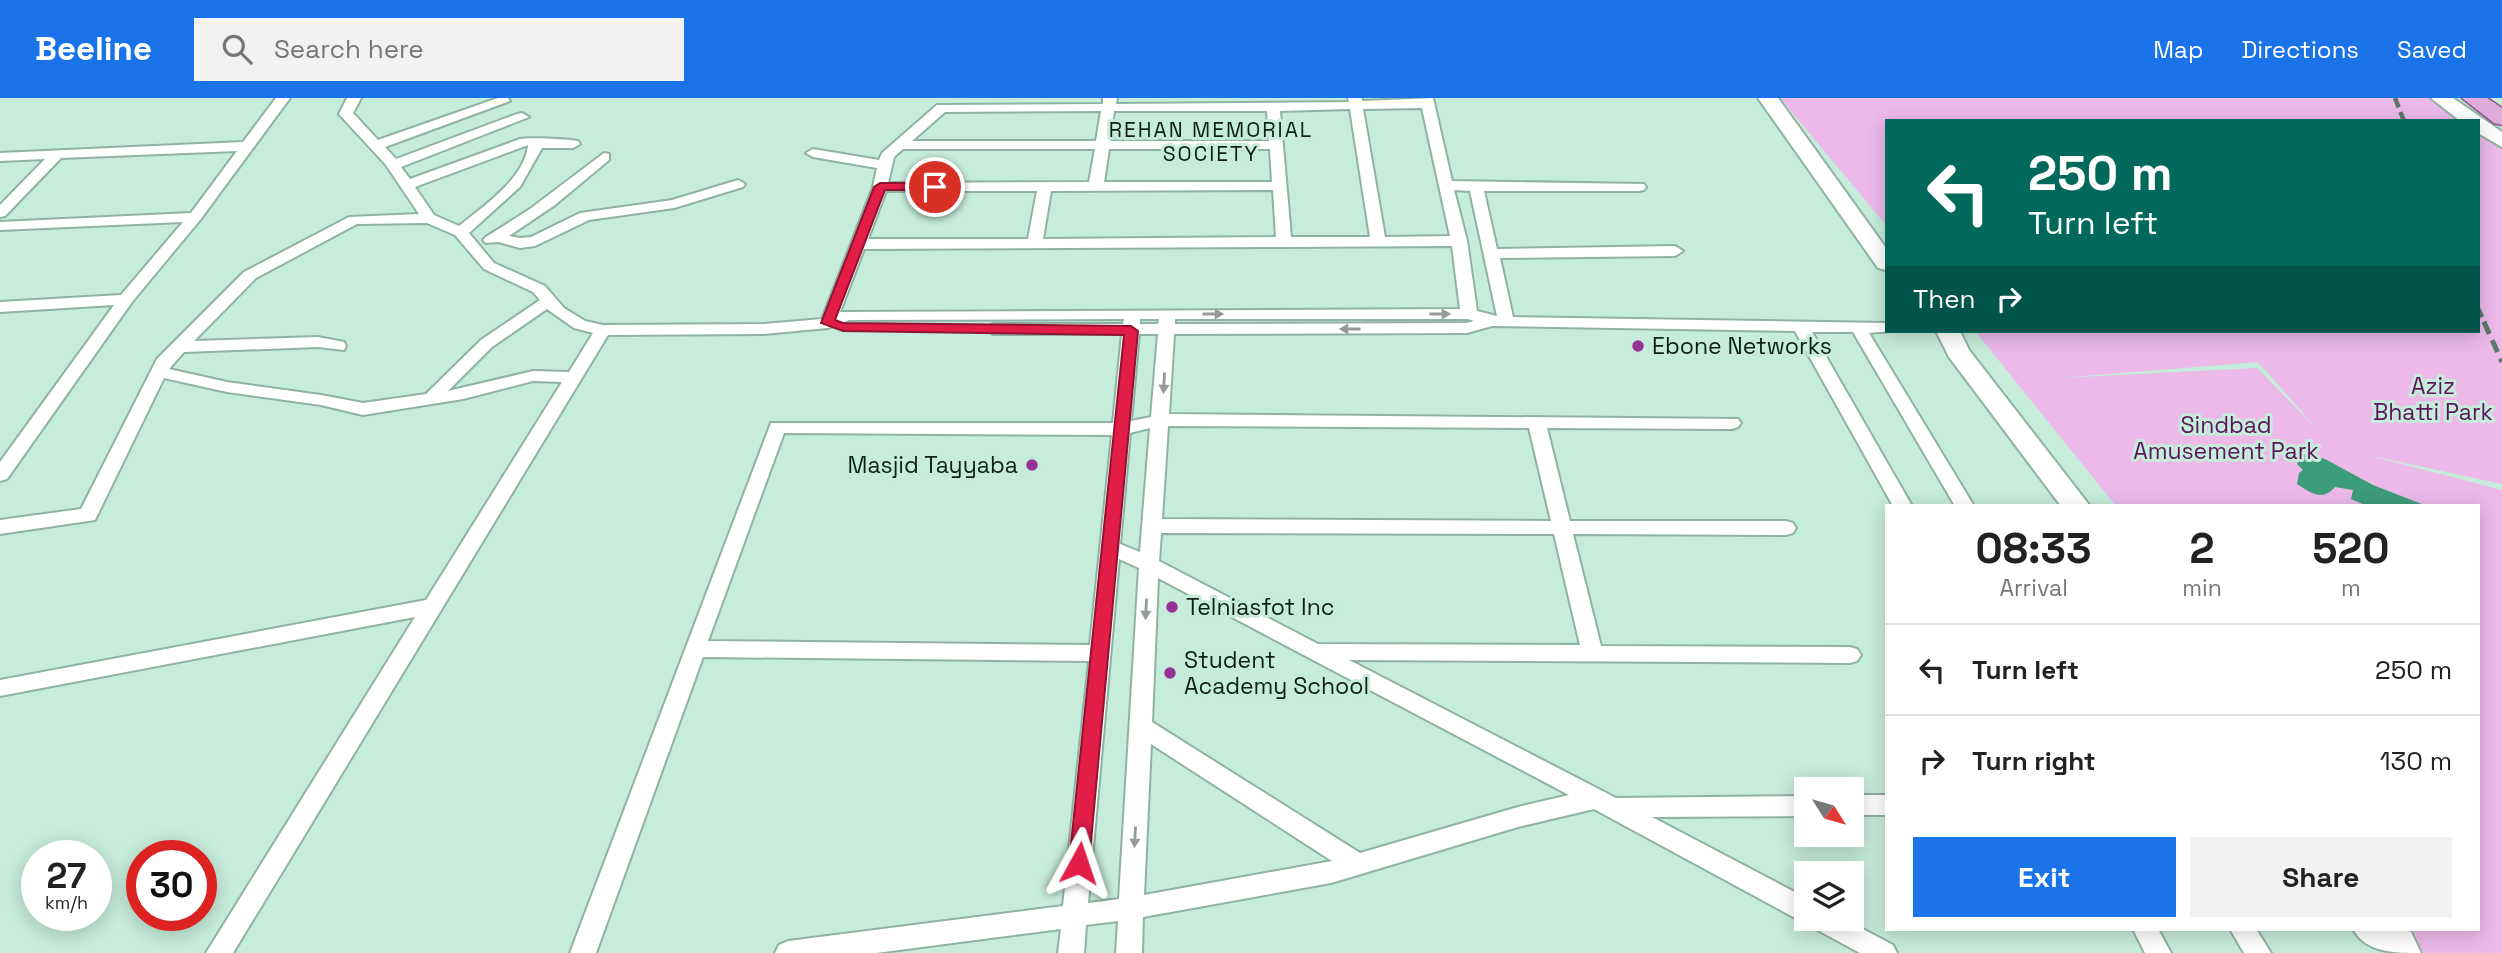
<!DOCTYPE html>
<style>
body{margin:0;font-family:"Space Grotesk",sans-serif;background:#f2f2f2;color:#222;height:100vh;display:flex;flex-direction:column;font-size:26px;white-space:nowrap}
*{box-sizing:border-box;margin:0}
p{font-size:23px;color:#767676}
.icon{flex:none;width:38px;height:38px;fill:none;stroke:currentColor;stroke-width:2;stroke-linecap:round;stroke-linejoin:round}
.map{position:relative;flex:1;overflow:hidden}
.details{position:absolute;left:1885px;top:406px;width:595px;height:427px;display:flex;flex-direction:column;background:#fff;border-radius:0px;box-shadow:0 4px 18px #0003}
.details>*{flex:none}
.banner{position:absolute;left:1885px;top:21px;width:595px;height:214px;border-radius:0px;box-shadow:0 4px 18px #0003;background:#00695c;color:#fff;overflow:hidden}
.needle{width:46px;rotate:127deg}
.buttons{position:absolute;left:1794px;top:679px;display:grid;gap:14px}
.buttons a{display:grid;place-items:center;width:70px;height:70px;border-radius:0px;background:#fff;box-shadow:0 4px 18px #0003;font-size:35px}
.speed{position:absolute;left:21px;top:742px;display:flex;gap:14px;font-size:35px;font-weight:700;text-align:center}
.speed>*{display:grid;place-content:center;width:91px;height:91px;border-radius:50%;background:#fff;box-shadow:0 4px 18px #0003;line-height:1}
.speed small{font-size:18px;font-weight:400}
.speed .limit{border:10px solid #d22;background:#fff;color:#111}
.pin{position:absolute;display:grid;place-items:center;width:60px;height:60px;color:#fff;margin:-30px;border:4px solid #fff;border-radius:50%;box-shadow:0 2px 7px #0007}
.me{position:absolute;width:77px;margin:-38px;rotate:5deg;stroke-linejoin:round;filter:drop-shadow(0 0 5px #0008)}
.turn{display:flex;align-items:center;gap:24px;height:147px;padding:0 28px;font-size:32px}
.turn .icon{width:91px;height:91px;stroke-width:2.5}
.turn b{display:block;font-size:49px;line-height:60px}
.then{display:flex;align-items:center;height:66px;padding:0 28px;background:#0003;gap:14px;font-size:26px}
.eta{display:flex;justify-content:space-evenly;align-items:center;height:119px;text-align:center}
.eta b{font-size:42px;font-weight:800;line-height:49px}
.cta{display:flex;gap:14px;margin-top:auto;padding:14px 28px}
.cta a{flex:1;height:80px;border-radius:0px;background:#1a73e8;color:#fff;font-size:28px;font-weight:800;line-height:80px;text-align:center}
.cta a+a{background:#f2f2f2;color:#222}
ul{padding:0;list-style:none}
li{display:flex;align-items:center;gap:21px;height:91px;padding:0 28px;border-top:2px solid #e0e0e0}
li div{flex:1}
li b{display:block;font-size:26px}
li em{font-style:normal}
header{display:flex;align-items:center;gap:42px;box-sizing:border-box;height:98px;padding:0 35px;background:#1a73e8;color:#fff}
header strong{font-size:33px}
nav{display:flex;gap:38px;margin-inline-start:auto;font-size:24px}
.search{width:490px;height:63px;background:#f2f2f2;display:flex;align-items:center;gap:18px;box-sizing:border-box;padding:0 24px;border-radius:0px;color:#767676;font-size:26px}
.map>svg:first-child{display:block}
</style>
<header>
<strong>Beeline</strong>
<div class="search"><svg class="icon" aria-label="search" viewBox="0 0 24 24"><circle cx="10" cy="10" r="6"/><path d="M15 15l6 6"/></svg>Search here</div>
<nav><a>Map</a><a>Directions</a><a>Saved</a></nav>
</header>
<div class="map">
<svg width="2502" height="855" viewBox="0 0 2502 855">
<rect width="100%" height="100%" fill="#c6ecdb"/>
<g fill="#ecb9e9" fill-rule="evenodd">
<path d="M1780,0h662l32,23h-588v104z"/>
<path d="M2478,26l24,17v343l-139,-30 139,36v463h-85l-17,-24h78v-423h-362l-141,-175h503zM2258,264l60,68 -61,-62 -198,10z"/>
</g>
<path fill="#3d9c7a" d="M2308,356l17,5 48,26 54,21h-60l-16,-7 2,-9 -18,-3c-12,14 -23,7 -38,-3l2,-11 4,-3 -6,-6 4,-9z"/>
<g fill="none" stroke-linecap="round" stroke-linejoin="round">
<g stroke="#8fb3a3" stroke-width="4">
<g id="street">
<path d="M276,0h14l-90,122 -68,82 -125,177 -7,2v-19l114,-157 -114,7v-10l121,-7 62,-73 -183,8v-8l191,-9 46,-62 -176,7 -56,58 -5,1v-12l45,-46 -45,2v-8l243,-11z"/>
<path d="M347,0h14l-8,15 25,27 120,-42h10l2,3 -125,46 11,12 121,-45 5,-1 7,4 -128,50 9,12 110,-40c10,-2 47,0 58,2l2,3 -7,4h-31l-22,39 -51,46 25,30 51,23 19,22 21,13 18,4 161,-1 58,-5 51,-132 4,-19 -64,-11 -7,-4 7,-4 66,11 3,-7 55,-48 166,-1v-6h14l-1,6 233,-2 -1,-4h14v3l71,-3 19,83 192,3 2,3 -2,3 -5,1h-155l13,58 178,-3 8,5 -8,5 -175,2 13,59 373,6v8h6l-23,2 105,173h-19l-102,-174h-41l100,174h-19l-98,-175 -303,-5 -25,7 -293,1 -5,80 569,5 3,4 -3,4 -6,2 -185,-1 23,93h216l7,2 3,5 -3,5 -7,2 -213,-1 28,112 249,1 7,2 4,6 -4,6 -7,2 -501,-3 267,138 190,-2v20l-154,1 154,81v21h38l49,26 4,8h-37l-48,-26 -3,-6 -12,-2 -203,-110 -76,18 -187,56 -188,34 -1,36h-26l2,-32 -32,4 -2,28h-26l3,-24 -185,24h-101l4,-8 9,-4 275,-35 26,-245 -386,-4 -107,296h-26l201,-530h342l9,-89h-129l-8,-5 8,-5h130l1,-5 -275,1 -21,8 -64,6 -156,1 -375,618h-27l209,-336 -415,79v-16l426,-80 136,-218 -29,-1 -70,18 -100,16 -42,-10 -94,-13 -63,-14 -69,142 -95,14v-14l81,-11 76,-150 87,-87 105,-55 70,-3 -33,-49 -47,-51zM1422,10l28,128 -65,1 -22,-128zM1350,11l20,128h-79l-11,-126zM1101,13l-5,30h-184l33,-29zM1114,13h153l2,30h-159zM528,47c-3,33 -44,61 -69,81l-25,-11 -19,-28zM903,51h192l-6,33 -201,1 6,-26zM1109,51h161l2,33h-168zM1273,92l3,47 -233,2 8,-48zM1454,92l16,1 27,125 -20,-5 -10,-70zM886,93h151l-9,48h-160zM427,125l28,12 29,34 49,23 7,8 -59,40 -55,54 -63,9 -42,-8 -94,-13 -58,-13 15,-17 134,-5 26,3 2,-4 -2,-4 -26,-5 -124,4 62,-63 101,-54zM1284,149l168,-1 8,63 -620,3 24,-63zM547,211l27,19 19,5 -24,39 -36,-1 -85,20 44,-44zM1140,221h19l-1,5h-18zM1175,221h293l6,2 -8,2 -291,1zM1139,236h19l-7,83 -20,4zM1168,328l361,2 22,93 -389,-2zM1150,330l-10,124 -20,-8 10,-111zM784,335l328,2 -22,210 -382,-4zM1161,435l393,1 26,111 -262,-1 -159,-83zM1119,461l20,9 -20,331 -31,4zM1158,480l411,217 -51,12 -158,46 -208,-131zM1151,646l181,117 -188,34z"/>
<path d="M604,55l5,1v6l-54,45 -46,31 11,2 11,-1 49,-24 92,-13 66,-20 7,4 -2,3 -69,21 -85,12 -54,26 -15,2 -22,-6 -12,1 -3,-3 3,-3 44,-28z"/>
<rect x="1852" y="697" width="34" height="20"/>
<path d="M2133,831h25l13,24h-26z"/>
<path d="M2230,831h26l15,24h-27z"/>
</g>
</g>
<g stroke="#8fb3a3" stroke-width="4">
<g id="secondary">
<path d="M1758,0h20l108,150v22l-8,-2z"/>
<path d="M2431,0h22l49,34v15l-24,-14v-12h-18z"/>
<path d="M1936,233h24l9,19 121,156h-29l-112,-149z"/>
<path d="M2353,831h53l5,3 10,21c-26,0 -55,0 -68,-24z"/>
</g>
</g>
<g stroke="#885688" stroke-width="3">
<path id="primary" d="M2462,0h25l15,10v17l-8,-2z"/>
</g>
<use href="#street" fill="#fff" fill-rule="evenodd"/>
<use href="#secondary" fill="#fff" fill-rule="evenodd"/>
<use href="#primary" fill="#dfacdc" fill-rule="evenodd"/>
<g stroke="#5e766b" stroke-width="4.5" stroke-dasharray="10 5" stroke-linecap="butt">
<path d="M2395,0l9,23"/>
<path d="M2478,210l7,16"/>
</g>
<path stroke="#5e766b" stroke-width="5" stroke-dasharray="13 7" stroke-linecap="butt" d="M2484,224l18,40"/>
</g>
<defs><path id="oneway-solid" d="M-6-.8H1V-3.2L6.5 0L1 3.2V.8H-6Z" transform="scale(1.75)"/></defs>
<g fill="#939a97">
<use href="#oneway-solid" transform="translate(1213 216)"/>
<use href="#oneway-solid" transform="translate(1440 216)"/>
<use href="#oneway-solid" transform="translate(1350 231) rotate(180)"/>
<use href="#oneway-solid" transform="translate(1164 285) rotate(93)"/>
<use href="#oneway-solid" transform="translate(1146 511) rotate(93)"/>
<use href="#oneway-solid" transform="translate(1135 739) rotate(93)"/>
</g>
<path fill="#e11d48" stroke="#92132f" stroke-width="2" d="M880,85h55l6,4 -6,3h-50l-50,130 8,3 288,3 7,5 -49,532 -3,6 -7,3 -7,-3 -3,-6 55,-528 -281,-4 -22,-8 53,-136z"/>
<g fill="#983196" stroke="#c6ecdb" stroke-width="2.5">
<circle cx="1638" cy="248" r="7"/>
<circle cx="1032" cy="367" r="7"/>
<circle cx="1172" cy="509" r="7"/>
<circle cx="1170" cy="575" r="7"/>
</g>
<g text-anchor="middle" stroke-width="6" stroke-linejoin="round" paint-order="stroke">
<g font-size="21" letter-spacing="2" fill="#101e18" stroke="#c6ecdb">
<text x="1211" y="39">REHAN MEMORIAL<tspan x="1211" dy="24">SOCIETY</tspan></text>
</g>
<g font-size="23" fill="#101e18" stroke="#c6ecdb" text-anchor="start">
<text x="1652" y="256">Ebone Networks</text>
<text x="1018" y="375" text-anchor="end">Masjid Tayyaba</text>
<text x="1186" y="517">Telniasfot Inc</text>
<text x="1184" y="570">Student<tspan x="1184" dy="26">Academy School</tspan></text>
</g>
<g font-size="23" fill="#5b135a" stroke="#c6ecdb">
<text x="2433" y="296">Aziz<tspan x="2433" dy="26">Bhatti Park</tspan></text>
<text x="2226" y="335">Sindbad<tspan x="2226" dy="26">Amusement Park</tspan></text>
</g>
</g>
</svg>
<div class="buttons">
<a><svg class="needle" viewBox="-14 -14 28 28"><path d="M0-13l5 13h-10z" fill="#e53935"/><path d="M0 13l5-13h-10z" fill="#767676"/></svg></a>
<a><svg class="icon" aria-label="layers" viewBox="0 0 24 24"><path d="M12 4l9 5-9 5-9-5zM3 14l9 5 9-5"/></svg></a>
</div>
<div class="speed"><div>27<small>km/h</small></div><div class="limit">30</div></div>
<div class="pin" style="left:935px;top:89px;background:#d93025"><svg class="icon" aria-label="arrive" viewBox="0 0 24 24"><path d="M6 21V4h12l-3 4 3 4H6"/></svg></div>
<svg class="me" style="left:1079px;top:765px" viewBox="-20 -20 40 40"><path d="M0-17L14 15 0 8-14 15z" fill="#e11d48" stroke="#fff" stroke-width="4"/></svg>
<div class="banner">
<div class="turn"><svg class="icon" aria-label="left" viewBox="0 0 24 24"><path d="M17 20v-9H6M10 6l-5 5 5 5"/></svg><div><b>250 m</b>Turn left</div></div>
<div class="then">Then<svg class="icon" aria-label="right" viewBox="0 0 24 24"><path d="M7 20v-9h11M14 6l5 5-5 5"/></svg></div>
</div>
<section class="details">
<div class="eta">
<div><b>08:33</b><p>Arrival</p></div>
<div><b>2</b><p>min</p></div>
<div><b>520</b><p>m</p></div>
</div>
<ul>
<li><svg class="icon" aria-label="left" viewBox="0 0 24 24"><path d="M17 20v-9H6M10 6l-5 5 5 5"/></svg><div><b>Turn left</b></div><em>250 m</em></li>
<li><svg class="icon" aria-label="right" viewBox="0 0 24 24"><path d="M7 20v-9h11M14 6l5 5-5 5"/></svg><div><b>Turn right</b></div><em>130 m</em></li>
</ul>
<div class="cta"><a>Exit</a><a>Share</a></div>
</section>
</div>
